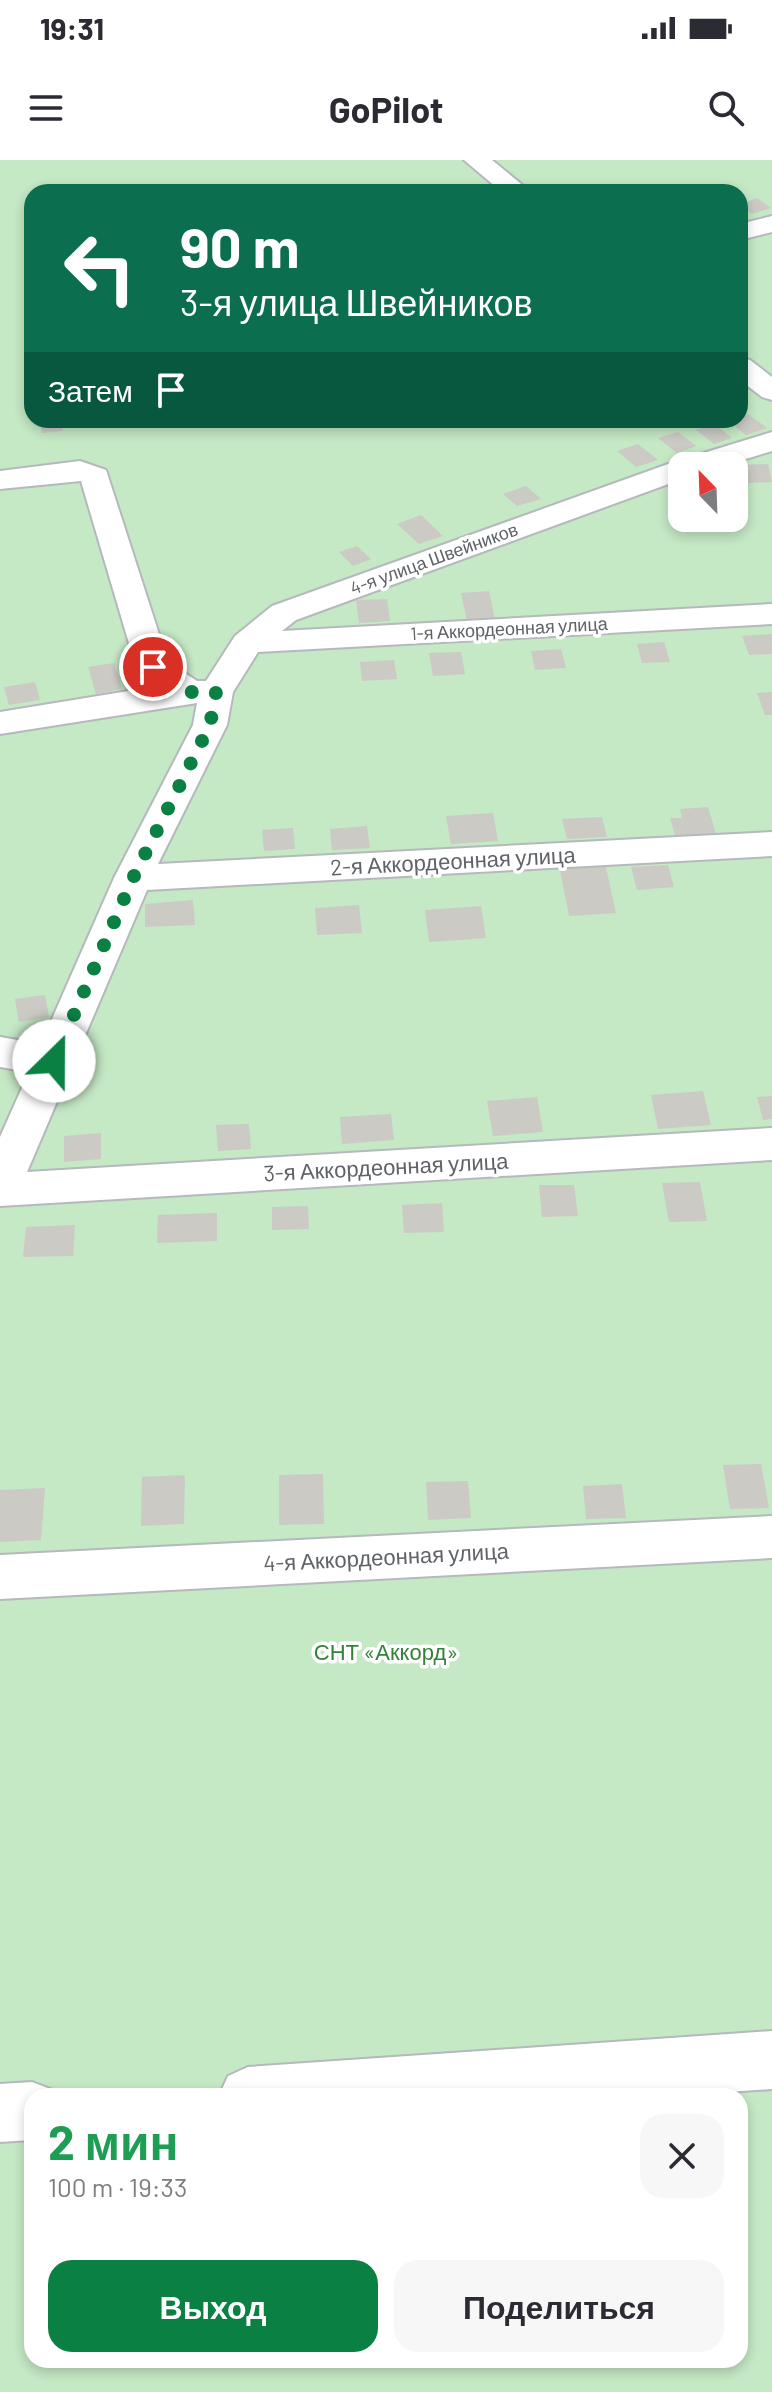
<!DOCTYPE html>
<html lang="ru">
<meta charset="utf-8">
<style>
body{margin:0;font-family:Barlow,sans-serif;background:#f7f7f7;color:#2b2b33;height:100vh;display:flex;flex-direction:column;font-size:30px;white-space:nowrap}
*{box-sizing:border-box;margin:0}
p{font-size:26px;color:#7c7c81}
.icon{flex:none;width:44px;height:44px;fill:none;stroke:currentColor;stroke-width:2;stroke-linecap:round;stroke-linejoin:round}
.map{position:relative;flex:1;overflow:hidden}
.details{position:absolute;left:24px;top:1928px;width:724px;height:280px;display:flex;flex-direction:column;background:#fff;border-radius:24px;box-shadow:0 4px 12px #0003}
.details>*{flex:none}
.guide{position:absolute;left:24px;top:24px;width:724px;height:244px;border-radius:24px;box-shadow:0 4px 12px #0003;background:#0b6e4f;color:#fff;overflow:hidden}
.needle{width:52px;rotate:337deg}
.fabs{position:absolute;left:668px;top:292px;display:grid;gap:16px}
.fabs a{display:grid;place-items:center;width:80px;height:80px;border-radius:16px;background:#fff;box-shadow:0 4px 12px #0003;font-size:40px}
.pin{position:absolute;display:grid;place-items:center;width:68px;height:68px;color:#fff;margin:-34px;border:4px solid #fff;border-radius:50%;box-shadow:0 2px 8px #0007}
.me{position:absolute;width:88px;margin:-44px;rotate:23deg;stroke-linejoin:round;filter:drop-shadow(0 0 6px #0008)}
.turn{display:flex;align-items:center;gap:28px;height:168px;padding:0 24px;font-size:36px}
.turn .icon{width:104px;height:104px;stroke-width:2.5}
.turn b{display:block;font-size:56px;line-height:68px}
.then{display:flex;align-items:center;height:76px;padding:0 24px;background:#0003;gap:16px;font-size:30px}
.round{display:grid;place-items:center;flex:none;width:84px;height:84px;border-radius:24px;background:#f7f7f7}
.head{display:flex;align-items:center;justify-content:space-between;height:136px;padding:0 24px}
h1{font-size:48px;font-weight:700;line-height:60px;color:#1e9e55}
.button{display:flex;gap:16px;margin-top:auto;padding:16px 24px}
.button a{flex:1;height:92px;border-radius:24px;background:#0b8043;color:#fff;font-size:32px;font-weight:700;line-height:92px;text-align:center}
.button a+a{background:#f7f7f7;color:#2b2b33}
.status{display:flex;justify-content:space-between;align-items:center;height:56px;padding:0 40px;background:#fff;direction:ltr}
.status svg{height:22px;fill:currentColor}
header{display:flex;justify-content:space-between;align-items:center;height:104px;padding:0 24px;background:#fff;font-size:36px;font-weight:700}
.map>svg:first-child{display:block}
</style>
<div class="status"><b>19:31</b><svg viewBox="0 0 49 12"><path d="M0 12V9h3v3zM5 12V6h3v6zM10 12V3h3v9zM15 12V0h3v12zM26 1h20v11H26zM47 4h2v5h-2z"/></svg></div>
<header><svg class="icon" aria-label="menu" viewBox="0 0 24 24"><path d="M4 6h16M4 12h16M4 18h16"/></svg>GoPilot<svg class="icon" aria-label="search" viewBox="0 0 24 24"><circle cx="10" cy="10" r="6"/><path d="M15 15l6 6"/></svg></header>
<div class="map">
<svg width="772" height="2232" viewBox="0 0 772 2232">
<rect width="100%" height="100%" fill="#f1efe8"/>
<path fill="#c5e8c5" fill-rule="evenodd" d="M0,0h772v2232h-772zM32,32h708v228h-708zM682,306h52v52h-52zM32,1936h708v264h-708z"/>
<g fill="#cccac5">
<path d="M757,38l14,10 -19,6 -12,-9z"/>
<path d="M748,254l19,14 -21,7 -18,-14 12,-1v-3z"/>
<path d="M39,260h21l3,11 -21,2z"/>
<path d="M714,264l18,14 -18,6 -18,-14z"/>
<path d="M678,272l18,14 -19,7 -19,-15z"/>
<path d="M638,284l20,16 -22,7 -19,-16z"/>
<path d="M768,304l4,18 -25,1 -6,-18z"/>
<path d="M526,326l15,13 -24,7 -14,-12z"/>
<path d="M421,355l22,21 -24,8 -22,-20z"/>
<path d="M357,386l14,13 -18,7 -14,-14z"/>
<path d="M489,431l7,33 -28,2 -7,-33z"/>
<path d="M387,439l3,22 -31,2 -3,-23z"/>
<path d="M772,474v20l-23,1 -7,-19z"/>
<path d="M664,482l6,20 -28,1 -5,-19z"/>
<path d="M561,489l5,19 -31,2 -4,-19z"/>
<path d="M461,492l4,22 -32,2 -4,-23z"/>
<path d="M394,500l3,19 -35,2 -2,-19z"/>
<path d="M114,503l8,26 -26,5 -8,-27z"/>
<path d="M35,522l5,18 -31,5 -5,-18z"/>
<path d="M772,532v23h-7l-8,-22z"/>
<path d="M708,647l8,27 -41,2 -5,-18h12l-2,-9z"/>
<path d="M493,653l5,28 -47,3 -5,-28z"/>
<path d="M602,657l5,20 -40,2 -5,-20z"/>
<path d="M367,666l3,22 -38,2 -2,-21z"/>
<path d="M293,668l2,21 -31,2 -2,-21z"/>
<path d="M605,703l11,50 -47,3 -10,-51z"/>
<path d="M668,705l6,22 -37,3 -6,-23z"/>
<path d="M193,740l2,25 -50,2v-23z"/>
<path d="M359,745l3,28 -45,2 -2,-27z"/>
<path d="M481,746l5,32 -57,4 -4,-32z"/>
<path d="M45,835l4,22 -30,5 -4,-23z"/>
<path d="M703,931l8,34 -53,4 -7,-34z"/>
<path d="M772,936v23l-9,1 -6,-23z"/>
<path d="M537,937l6,35 -50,4 -6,-35z"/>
<path d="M391,954l3,26 -52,4 -2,-27z"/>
<path d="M249,964l2,25 -33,2 -2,-26z"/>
<path d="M101,973v26l-37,3v-26z"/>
<path d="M700,1022l7,39 -38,1 -7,-39z"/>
<path d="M539,1025h35l4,31 -36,1z"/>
<path d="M442,1043l2,29 -40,1 -2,-28z"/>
<path d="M308,1046l1,23 -37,1v-23z"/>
<path d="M217,1053v28l-60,2 1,-28z"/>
<path d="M75,1065l-2,31 -50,1 3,-30z"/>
<path d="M761,1304l8,44 -39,1 -7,-44z"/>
<path d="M323,1314l1,50 -45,1v-50z"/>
<path d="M185,1315l-1,49 -43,2 1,-49z"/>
<path d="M468,1321l3,37 -43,2 -2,-38z"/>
<path d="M622,1324l4,34 -40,1 -3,-33z"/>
<path d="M45,1328l-4,52 -41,2v-52z"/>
</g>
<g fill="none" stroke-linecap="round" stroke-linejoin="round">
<g stroke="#b5b8bc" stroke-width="4">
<g id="minor">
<path d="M464,0h28l39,32h-29z"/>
<path d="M772,56v16l-32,8v-16z"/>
<path d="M740,197l10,3 22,17v23l-10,-3 -22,-17z"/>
<path d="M772,272v19l-50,15h-40v13l-386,141 -14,11 490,-27v20l-514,28 -25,40 -6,33 -69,139 614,-32v24l-625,34 -120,282 745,-44v32l-772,46v-69l29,-65 -29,-5v-30l41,7 73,-166 79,-153 4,-22 -197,31v-22l159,-26 -23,-19 -55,-186 -81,8v-18l80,-10 26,9 62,192 29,19h9l29,-45 37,-30 399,-143z"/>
<path d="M772,1356v42l-772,41v-44z"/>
<path d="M772,1871v58l-106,7h-447l9,-20 20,-9z"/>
<path d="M32,1922l21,8 2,6h-23v44l-32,2v-58z"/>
</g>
</g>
<use href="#minor" fill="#fff" fill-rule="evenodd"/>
</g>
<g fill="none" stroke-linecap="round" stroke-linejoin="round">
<path stroke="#0b8043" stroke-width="14" stroke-dasharray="0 25.2" d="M54,901l79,-183 77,-153 6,-33h-26l-37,-25"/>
</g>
<g text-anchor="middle" stroke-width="7" stroke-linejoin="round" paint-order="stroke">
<g font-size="18" fill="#5f6368" stroke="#fff">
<text transform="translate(434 399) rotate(-20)" y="6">4-я улица Швейников</text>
<text transform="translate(509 469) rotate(-3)" y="6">1-я Аккордеонная улица</text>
</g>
<g font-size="22" fill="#5f6368" stroke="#fff">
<text transform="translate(453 701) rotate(-3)" y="8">2-я Аккордеонная улица</text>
<text transform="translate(386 1007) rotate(-3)" y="8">3-я Аккордеонная улица</text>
<text transform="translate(386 1397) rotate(-3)" y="8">4-я Аккордеонная улица</text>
</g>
<g font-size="22" fill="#348238" stroke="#fff">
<text x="386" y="1500">СНТ «Аккорд»</text>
</g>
</g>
</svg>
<div class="fabs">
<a><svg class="needle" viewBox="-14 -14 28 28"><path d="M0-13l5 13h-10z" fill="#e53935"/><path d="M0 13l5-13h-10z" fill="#7c7c81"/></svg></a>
</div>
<div class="pin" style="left:153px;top:507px;background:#d93025"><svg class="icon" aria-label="arrive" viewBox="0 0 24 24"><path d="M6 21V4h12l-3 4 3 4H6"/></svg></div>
<svg class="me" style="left:54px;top:901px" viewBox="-20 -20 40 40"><circle r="19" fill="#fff"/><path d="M0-13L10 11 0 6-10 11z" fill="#0b8043"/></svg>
<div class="guide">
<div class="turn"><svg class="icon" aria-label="left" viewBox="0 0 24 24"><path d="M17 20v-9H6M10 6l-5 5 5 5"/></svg><div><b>90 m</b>3-я улица Швейников</div></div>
<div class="then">Затем<svg class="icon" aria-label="arrive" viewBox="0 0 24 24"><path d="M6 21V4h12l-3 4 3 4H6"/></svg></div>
</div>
<section class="details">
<div class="head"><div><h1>2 мин</h1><p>100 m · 19:33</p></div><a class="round"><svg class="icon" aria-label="close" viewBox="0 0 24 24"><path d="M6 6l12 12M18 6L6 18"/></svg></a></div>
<div class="button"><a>Выход</a><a>Поделиться</a></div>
</section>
</div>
